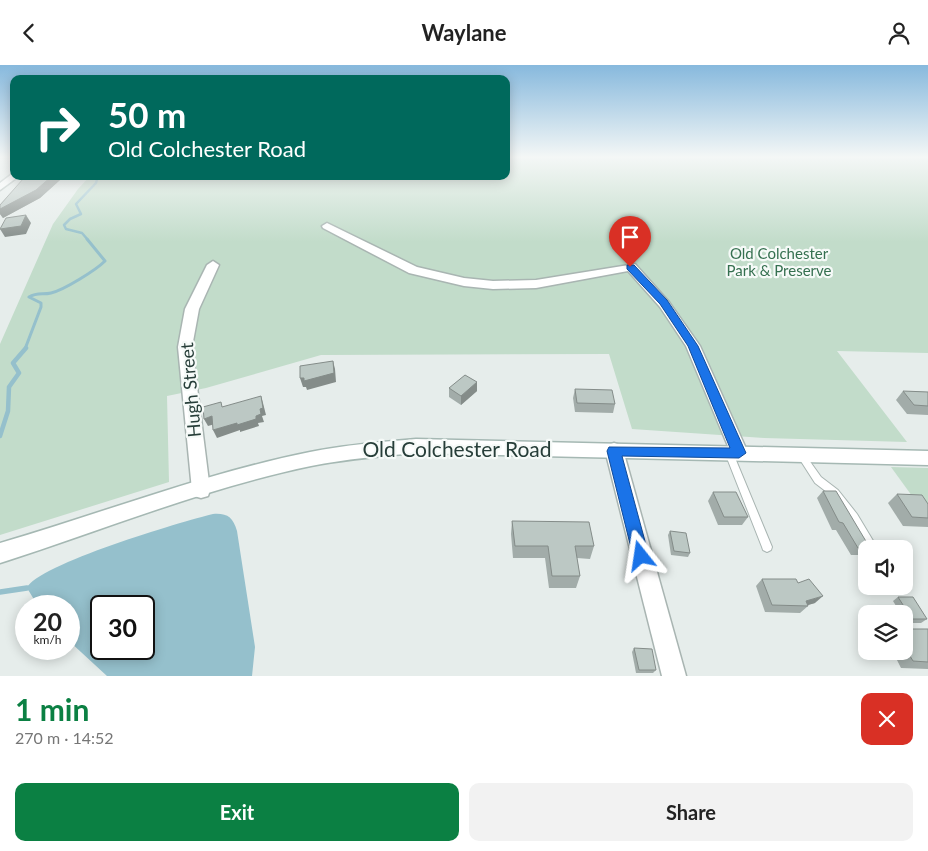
<!DOCTYPE html>
<meta charset="utf-8">
<style>
body{margin:0;font-family:Lato,sans-serif;background:#f2f2f2;color:#222;height:100vh;display:flex;flex-direction:column;font-size:19px;white-space:nowrap}
*{box-sizing:border-box;margin:0}
p{font-size:16px;color:#767676}
.icon{flex:none;width:28px;height:28px;fill:none;stroke:currentColor;stroke-width:2;stroke-linecap:round;stroke-linejoin:round}
.map{position:relative;height:611px;overflow:hidden}
.side{display:flex;flex-direction:column;background:#fff;flex:1}
.side>*{flex:none}
.banner{position:absolute;left:10px;top:10px;width:500px;height:105px;border-radius:10px;box-shadow:0 2px 12px #0003;background:#00695c;color:#fff;overflow:hidden}
.buttons{position:absolute;left:858px;top:475px;display:grid;gap:10px}
.buttons a{display:grid;place-items:center;width:55px;height:55px;border-radius:10px;background:#fff;box-shadow:0 2px 12px #0003;font-size:25px}
.speed{position:absolute;left:15px;top:530px;display:flex;gap:10px;font-size:25px;font-weight:700;text-align:center}
.speed>*{display:grid;place-content:center;width:65px;height:65px;border-radius:50%;background:#fff;box-shadow:0 2px 12px #0003;line-height:1}
.speed small{font-size:12px;font-weight:400}
.speed .limit{border:2px solid #111;border-radius:8px;background:#fff;color:#111}
.pin{position:absolute;display:grid;place-items:center;width:42px;height:42px;color:#fff;margin:-51px -21px;border-radius:50% 50% 50% 0;rotate:-45deg;box-shadow:0 0 5px #0007}
.pin .icon{rotate:45deg}
.me{position:absolute;width:55px;margin:-28px;rotate:345deg;stroke-linejoin:round;filter:drop-shadow(0 0 4px #0008)}
.turn{display:flex;align-items:center;gap:18px;height:105px;padding:0 15px;font-size:22px}
.turn .icon{width:65px;height:65px;stroke-width:2.5}
.turn b{display:block;font-size:35px;line-height:42px}
.round{display:grid;place-items:center;flex:none;width:52px;height:52px;border-radius:10px;background:#f2f2f2}
.overview{display:flex;align-items:center;justify-content:space-between;height:85px;padding:0 15px}
h1{font-size:30px;font-weight:700;line-height:38px;color:#0b8043}
.cta{display:flex;gap:10px;margin-top:auto;padding:10px 15px}
.cta a{flex:1;height:58px;border-radius:10px;background:#0b8043;color:#fff;font-size:20px;font-weight:700;line-height:58px;text-align:center}
.cta a+a{background:#f2f2f2;color:#222}
header{display:flex;justify-content:space-between;align-items:center;height:65px;padding:0 15px;background:#fff;font-size:22px;font-weight:700}
.map>svg:first-child{display:block}
</style>
<header><svg class="icon" aria-label="back" viewBox="0 0 24 24"><path d="M15 5l-7 7 7 7"/></svg>Waylane<svg class="icon" aria-label="person" viewBox="0 0 24 24"><circle cx="12" cy="8" r="4"/><path d="M4 21q1-7 8-7t8 7"/></svg></header>
<div class="map">
<svg width="928" height="611" viewBox="0 0 928 611">
<rect width="100%" height="100%" fill="#e6edeb"/>
<g fill="#c2dcca">
<path d="M506,92h422v196l-91,-2 70,91 -143,-4 -132,-9 -23,-75 -288,1 -115,33 -39,8 2,86 -169,53v-191l53,-120 25,-35 12,-13h416z"/>
<path d="M891,402l37,1v50z"/>
</g>
<path fill="#95c0cc" fill-rule="evenodd" d="M213,449c14,-1 20,3 24,17l18,116 -3,29h-145l-38,-35v-35h-31l-11,-18c9,-23 156,-67 186,-74zM101,541h43v43h-43z"/>
<g fill="none" stroke-linecap="round" stroke-linejoin="round">
<path stroke="#95c0cc" stroke-width="2.5" d="M88,175l-6,-7 -16,-4 -2,-4 6,-6 11,-5 -5,-10 20,-21 2,-7"/>
<path stroke="#95c0cc" stroke-width="3" d="M25,284l16,-42v-4l-12,-6c8,-5 14,-2 22,-4 13,-3 45,-23 54,-32l-18,-22"/>
<path stroke="#95c0cc" stroke-width="4.5" d="M0,371l8,-25 1,-24 10,-14 -6,-10 13,-15"/>
<path stroke="#95c0cc" stroke-width="5.5" d="M0,527l27,-4"/>
<g stroke="#a9b5b2" stroke-width="2">
<g id="lane">
<path d="M729,384l3,2 1,2 39,94 -1,3 -4,2 -4,-2 -1,-3 -37,-94 1,-2z"/>
<path d="M801,386l3,2 17,24 17,13 19,24 21,35h-11l-16,-29 -19,-24 -17,-13 -18,-28 1,-2z"/>
</g>
</g>
<g stroke="#a9b5b2" stroke-width="3">
<g id="street">
<path d="M12,109l7,2 -19,14v-7z"/>
<path d="M327,158l90,44 47,11 29,3 43,-1 99,-16 34,38 31,44 48,107 -3,5 -6,2 -6,-2 -47,-112 -26,-39 -32,-36 -92,17 -43,1 -29,-3 -55,-13 -86,-45 -1,-2z"/>
<path d="M213,196l6,4 -20,44 -7,38 18,143 -2,6 -7,2 -7,-2 -2,-6 -14,-143 7,-38 22,-44z"/>
<path d="M614,378l6,2 3,5 63,226h-24l-57,-226 3,-5z"/>
</g>
</g>
<g stroke="#a5b8b3" stroke-width="3">
<path id="secondary" d="M416,374l512,12v14l-512,-12c-35,3 -70,6 -105,13 -106,22 -208,64 -311,97v-20c103,-30 205,-70 310,-91 35,-7 70,-10 106,-13z"/>
</g>
<use href="#lane" fill="#fff" fill-rule="evenodd"/>
<use href="#street" fill="#fff" fill-rule="evenodd"/>
<use href="#secondary" fill="#fff" fill-rule="evenodd"/>
</g>
<g fill="#a2aca9">
<path d="M27,111h51l-3,3 -15,1 -20,18 -37,20 -3,-4v-9z"/>
<path d="M477,317v9l-16,14 -12,-8v-9z"/>
<path d="M575,324l40,15 -2,9 -38,-1 -2,-14z"/>
<path d="M903,326l25,1v23l-21,-1 -11,-14z"/>
<path d="M823,426l47,57 -1,1h-3v2l-4,4h-11l-15,-25h-4l-15,-32z"/>
<path d="M713,427l35,25 -6,8h-24l-10,-24z"/>
<path d="M897,429l31,10v23l-25,-1 -15,-23z"/>
<path d="M512,456l82,25 -4,13 -13,-1 3,18 -4,12h-27l-4,-30h-32l-2,-24z"/>
<path d="M670,466l20,22 -2,4 -17,-2 -3,-20z"/>
<path d="M762,514l36,4 17,20 -8,2 1,1 -8,7 -35,-1 -9,-26z"/>
<path d="M898,532l29,22 -6,4h-15l-2,-4v-5h-3l-8,-13z"/>
<path d="M908,564h20v41v-1l-27,-1 -5,-10h-7l-3,-7h18v-20z"/>
<path d="M634,583l22,22 -3,3h-17l-4,-21z"/>
</g>
<g fill="#848c89">
<path d="M52,111h6l2,4 -20,18 -37,20 -3,-4v-5z"/>
<path d="M26,150l5,8 -5,11 -21,3 -5,-8z"/>
<path d="M333,296l2,8 1,13 -29,8 -1,-3h-3l-3,-9z"/>
<path d="M477,317v9l-16,14v-9z"/>
<path d="M261,331l2,7 3,12 -4,1 2,6 -6,1 1,3 -19,6v-2l-23,8 -4,-8 43,-14 4,-7z"/>
<path d="M212,351l3,8 -7,2 -4,-7z"/>
<path d="M823,531l-8,7 -10,3 1,-5z"/>
</g>
<g fill="#bcc8c4" stroke="#848c89">
<path d="M27,111h25l-16,14 -36,19v-4l23,-26z"/>
<path d="M26,150l-5,11 -21,3 6,-11z"/>
<path d="M333,296l1,12 -30,8v-3h-4v-12z"/>
<path d="M465,310l12,7 -16,14 -12,-8z"/>
<path d="M575,324l37,1 3,14 -38,-1z"/>
<path d="M903,326l25,1v14l-14,-1z"/>
<path d="M261,331l2,12 -3,1 1,5 -5,2v3l-19,6v-2l-24,7 -1,-14 -8,3 -1,-12 18,-5 1,5z"/>
<path d="M823,426h13l34,57h-12l-15,-25 -4,-1z"/>
<path d="M713,427h23l12,25h-24z"/>
<path d="M897,429l25,1 6,9v14l-16,-1z"/>
<path d="M512,456l77,1 5,24h-19l5,30h-28l-4,-30h-33z"/>
<path d="M670,466l16,2 4,20 -16,-2z"/>
<path d="M762,514h34l2,4 11,-4 14,17 -17,5 2,5 -36,-1z"/>
<path d="M898,532h15l14,22h-15z"/>
<path d="M908,564h20v33l-15,-1 -6,-10h-3v-17h7z"/>
<path d="M634,583l18,1 4,21h-17z"/>
</g>
<linearGradient id="sky" x2="0" y2="1"><stop stop-color="#87b9dd"/><stop offset="0.52" stop-color="#f4f7f6"/><stop offset="1" stop-color="#f4f7f6" stop-opacity="0"/></linearGradient>
<rect width="928" height="177" fill="url(#sky)"/>
<path fill="#1a73e8" stroke="#114b97" d="M627,200h7l33,35 31,46 48,107 -7,5 -117,-2 27,100 -3,5 -5,2 -6,-2 -2,-5 -26,-105 2,-4 121,1 -42,-102 -28,-42 -33,-35z"/>
<g text-anchor="middle" stroke-width="4.5" stroke-linejoin="round" paint-order="stroke">
<g font-size="15" fill="#357050" stroke="#f6faf8">
<text x="779" y="194">Old Colchester<tspan x="779" dy="17">Park &amp; Preserve</tspan></text>
</g>
<g font-size="18" fill="#273e39" stroke="#f6faf8">
<text transform="translate(191 325) rotate(-95)" y="6">Hugh Street</text>
</g>
<g font-size="21" fill="#273e39" stroke="#f6faf8">
<text x="457" y="392">Old Colchester Road</text>
</g>
</g>
</svg>
<div class="buttons">
<a><svg class="icon" aria-label="sound" viewBox="0 0 24 24"><path d="M4 9h4l5-4v14l-5-4H4zM17 9q2 3 0 6"/></svg></a>
<a><svg class="icon" aria-label="layers" viewBox="0 0 24 24"><path d="M12 4l9 5-9 5-9-5zM3 14l9 5 9-5"/></svg></a>
</div>
<div class="speed"><div>20<small>km/h</small></div><div class="limit">30</div></div>
<div class="pin" style="left:630px;top:202px;background:#d93025"><svg class="icon" aria-label="arrive" viewBox="0 0 24 24"><path d="M6 21V4h12l-3 4 3 4H6"/></svg></div>
<svg class="me" style="left:641px;top:491px" viewBox="-20 -20 40 40"><path d="M0-17L14 15 0 8-14 15z" fill="#1a73e8" stroke="#fff" stroke-width="4"/></svg>
<div class="banner">
<div class="turn"><svg class="icon" aria-label="right" viewBox="0 0 24 24"><path d="M7 20v-9h11M14 6l5 5-5 5"/></svg><div><b>50 m</b>Old Colchester Road</div></div>
</div>
</div>
<section class="side">
<div class="overview"><div><h1>1 min</h1><p>270 m · 14:52</p></div><a class="round" style="background:#d93025;color:#fff"><svg class="icon" aria-label="close" viewBox="0 0 24 24"><path d="M6 6l12 12M18 6L6 18"/></svg></a></div>
<div class="cta"><a>Exit</a><a>Share</a></div>
</section>
